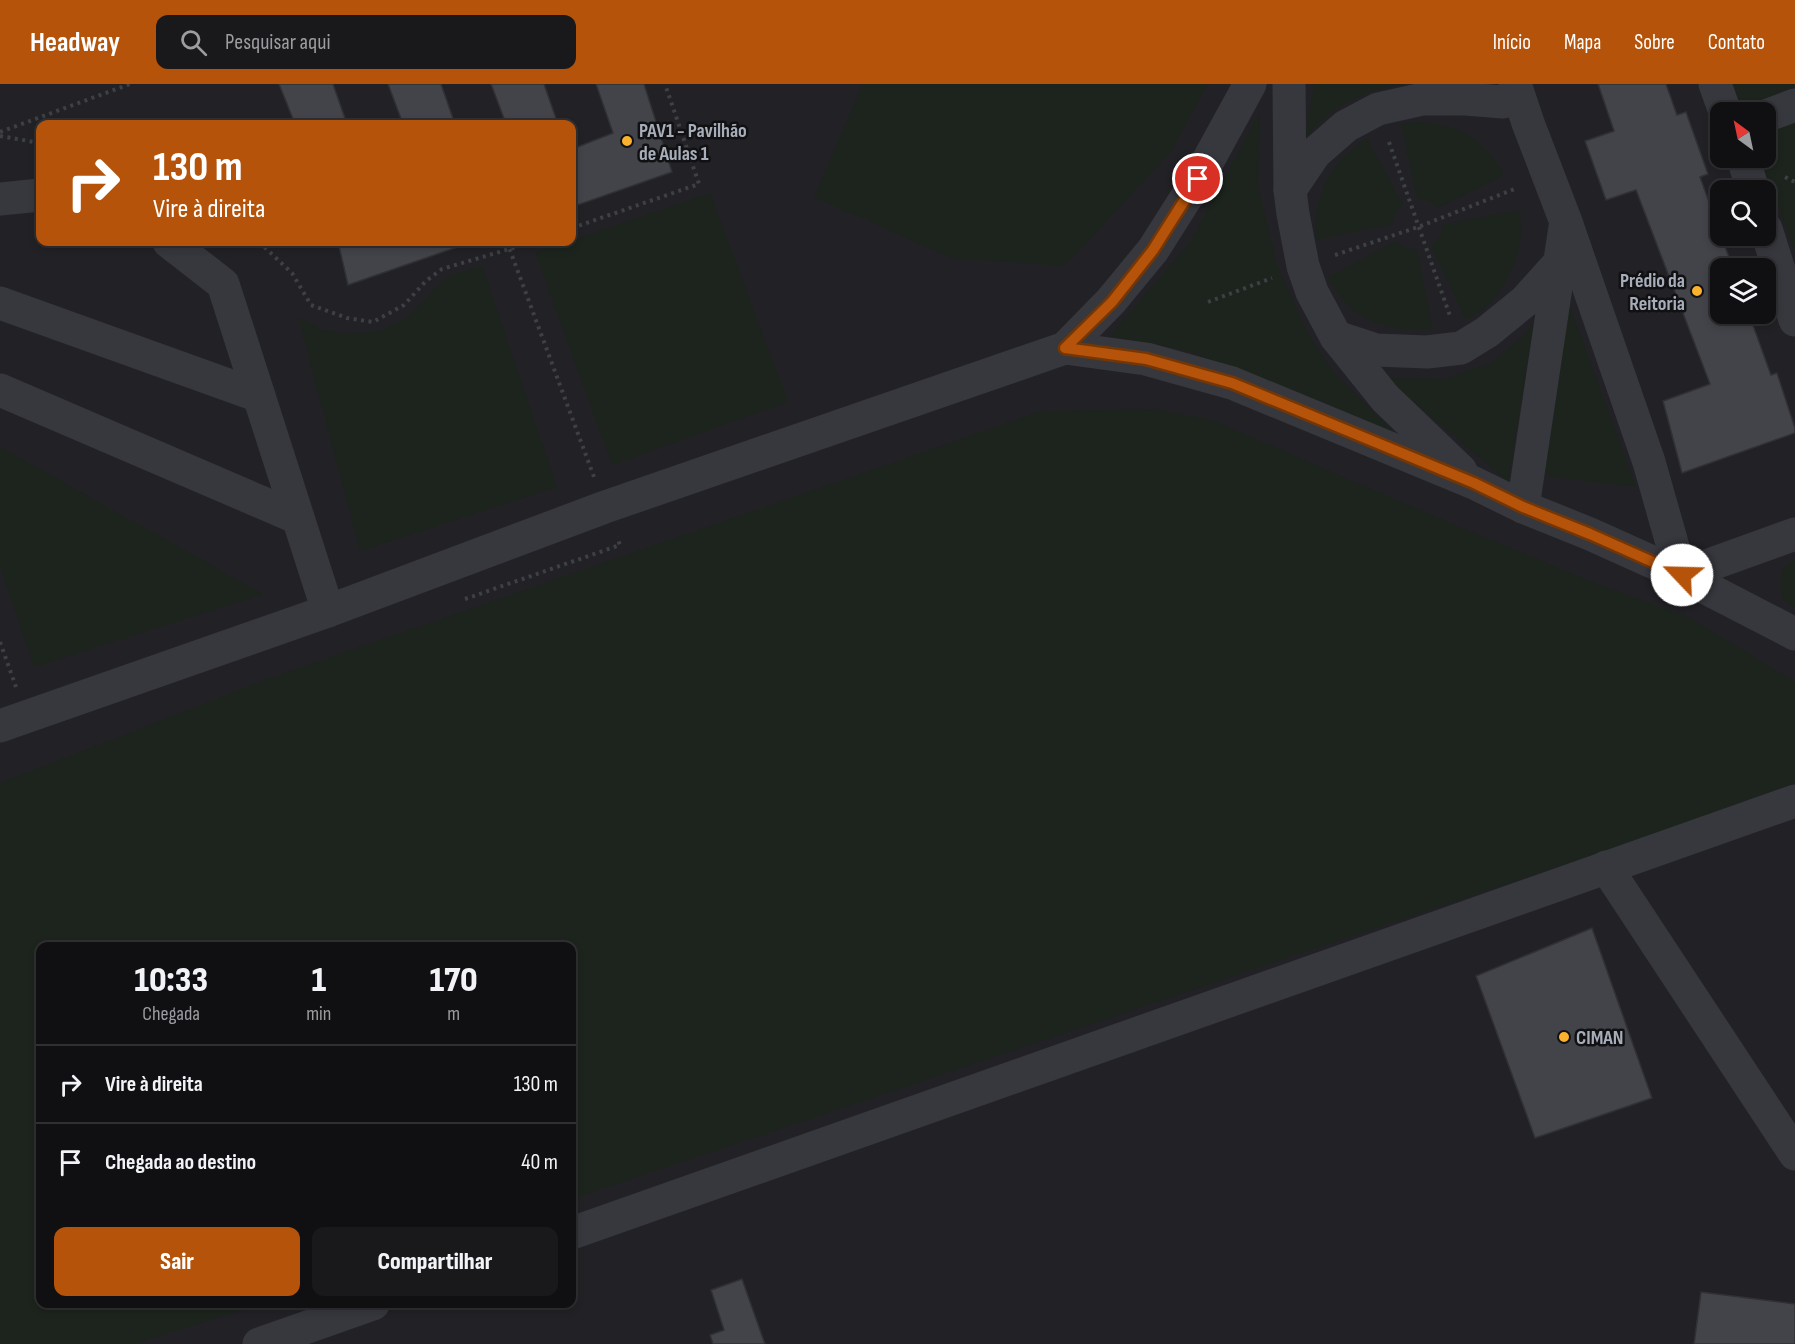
<!DOCTYPE html>
<html lang="pt">
<meta charset="utf-8">
<style>
body{margin:0;font-family:"Sofia Sans Condensed",sans-serif;background:#19191c;color:#f1f3f6;height:100vh;display:flex;flex-direction:column;font-size:22px;white-space:nowrap}
*{box-sizing:border-box;margin:0}
p{font-size:20px;color:#9c9da0}
.icon{flex:none;width:33px;height:33px;fill:none;stroke:currentColor;stroke-width:2;stroke-linecap:round;stroke-linejoin:round}
.map{position:relative;flex:1;overflow:hidden}
.details{position:absolute;left:36px;top:858px;width:540px;height:366px;display:flex;flex-direction:column;background:#101013;border-radius:12px;box-shadow:0 3px 9px #0003,0 0 0 2px #303033}
.details>*{flex:none}
.hud{position:absolute;left:36px;top:36px;width:540px;height:126px;border-radius:12px;box-shadow:0 3px 9px #0003,0 0 0 2px #303033;background:#b45309;color:#fff;overflow:hidden}
.needle{width:39px;rotate:327deg}
.controls{position:absolute;left:1710px;top:18px;display:grid;gap:12px}
.controls a{display:grid;place-items:center;width:66px;height:66px;border-radius:12px;background:#101013;box-shadow:0 3px 9px #0003,0 0 0 2px #303033;font-size:30px}
.pin{position:absolute;display:grid;place-items:center;width:51px;height:51px;color:#fff;margin:-26px;border:3px solid #fff;border-radius:50%;box-shadow:0 2px 6px #0007}
.me{position:absolute;width:66px;margin:-33px;rotate:294deg;stroke-linejoin:round;filter:drop-shadow(0 0 4px #0008)}
.turn{display:flex;align-items:center;gap:21px;height:126px;padding:0 18px;font-size:27px}
.turn .icon{width:78px;height:78px;stroke-width:2.5}
.turn b{display:block;font-size:42px;line-height:51px}
.eta{display:flex;justify-content:space-evenly;align-items:center;height:102px;text-align:center}
.eta b{font-size:36px;font-weight:800;line-height:42px}
.action{display:flex;gap:12px;margin-top:auto;padding:12px 18px}
.action a{flex:1;height:69px;border-radius:12px;background:#b45309;color:#fff;font-size:24px;font-weight:800;line-height:69px;text-align:center}
.action a+a{background:#19191c;color:#f1f3f6}
ul{padding:0;list-style:none}
li{display:flex;align-items:center;gap:18px;height:78px;padding:0 18px;border-top:2px solid #303033}
li div{flex:1}
li b{display:block;font-size:22px}
li em{font-style:normal}
header{display:flex;align-items:center;gap:36px;box-sizing:border-box;height:84px;padding:0 30px;background:#b45309;color:#fff}
header strong{font-size:28px}
nav{display:flex;gap:33px;margin-inline-start:auto;font-size:21px}
.search{width:420px;height:54px;background:#19191c;display:flex;align-items:center;gap:15px;box-sizing:border-box;padding:0 21px;border-radius:12px;color:#9c9da0;font-size:22px}
.map>svg:first-child{display:block}
</style>
<header>
<strong>Headway</strong>
<div class="search"><svg class="icon" aria-label="search" viewBox="0 0 24 24"><circle cx="10" cy="10" r="6"/><path d="M15 15l6 6"/></svg>Pesquisar aqui</div>
<nav><a>Início</a><a>Mapa</a><a>Sobre</a><a>Contato</a></nav>
</header>
<div class="map">
<svg width="1795" height="1260" viewBox="0 0 1795 1260">
<rect width="100%" height="100%" fill="#161619"/>
<path fill="#222226" fill-rule="evenodd" d="M0,0h1795v1260h-1795zM1720,28h46v46h-46zM40,40h532v118h-532zM1720,106h46v46h-46zM1720,184h46v46h-46zM40,862h532v358h-532z"/>
<g fill="#1c241d">
<path d="M863,0h345l-37,67 -106,115 -114,-8 -137,-61z"/>
<path d="M1314,0h88c-28,5 -60,17 -81,37 -6,6 -11,12 -16,18z"/>
<path d="M1733,0h62v168l-35,-94h6v-46h-23z"/>
<path d="M1260,28l-2,73 19,80 33,73 25,36 60,59 -209,-83 -76,-14 80,-94z"/>
<path d="M1421,38c42,4 57,16 82,48l-2,7 -64,31 -8,-7 -12,-3 -16,-74z"/>
<path d="M1367,54l36,66 -8,9 -2,11 -78,16c1,-47 11,-75 52,-102z"/>
<path d="M710,109l78,209 -176,63 -77,-213 31,-10h6v-2z"/>
<path d="M1520,126c1,10 2,21 0,32 -3,21 -18,51 -34,65 -6,5 -14,9 -20,13l-35,-74 9,-10 3,-12z"/>
<path d="M1395,157l10,7 12,2 16,79c-46,4 -84,-8 -105,-52z"/>
<path d="M482,182l75,221 -197,64 -62,-234 23,12 23,5 36,-3 28,-14 39,-41z"/>
<path d="M1569,220l67,183 -92,-11z"/>
<path d="M1534,240l-26,158 -122,-104 59,1 46,-16 32,-27z"/>
<path d="M1157,325l58,12 181,79 191,80 102,37 106,65v105l-1223,412v-253h-532v358h221l-127,40h-134v-561l270,-105 772,-267z"/>
<path d="M0,363l263,147 -229,73 -34,-100z"/>
<path d="M1795,476v47l-12,-7 -3,-12 3,-20z"/>
</g>
<g fill="#424449" stroke="#303035" stroke-width="1.5">
<path d="M279,0h54l14,40h-52z"/>
<path d="M388,0h53l14,40h-52z"/>
<path d="M491,0h53l14,40h-52z"/>
<path d="M596,0h48l28,88 -100,35v-58l41,-16z"/>
<path d="M1598,0h68l11,31 9,-3 22,62 -8,3 33,91h-13v46h29l22,61 6,-2 18,55v5l-113,40 -19,-72 47,-17 -74,-194 -30,10 -21,-59 29,-10z"/>
<path d="M338,158h134l-124,43z"/>
<path d="M1592,844l60,170 -117,40 -59,-162z"/>
<path d="M742,1195l23,65h-52l-3,-9 14,-5 -13,-40z"/>
<path d="M1701,1208l94,12v40h-101z"/>
</g>
<g fill="none" stroke-linecap="round" stroke-linejoin="round">
<g stroke="#3d4045" stroke-width="4" stroke-dasharray="3 4.5" stroke-linecap="butt">
<path d="M0,48l130,-48"/>
<path d="M0,52l40,7"/>
<path d="M1389,58l61,174"/>
<path d="M1785,93l10,5"/>
<path d="M572,144l127,-44 -34,-100"/>
<path d="M259,158l33,31 19,32 36,13 26,4 31,-17 22,-24 16,-12 91,-27"/>
<path d="M507,158l87,235"/>
<path d="M1335,171l83,-28 99,-39"/>
<path d="M1208,218l64,-24"/>
<path d="M465,515l155,-54 -3,-8"/>
<path d="M0,558l16,45"/>
</g>
<g stroke="#37383e" stroke-width="33">
<path d="M1289,0l1,106 3,24 10,52 9,26 24,45 49,61 76,73"/>
<path d="M1515,0l13,39 38,99 83,240 32,113 114,-41"/>
<path d="M1715,0l10,28"/>
<path d="M1766,32l29,-11"/>
<path d="M1743,74l10,32"/>
<path d="M1290,106l25,-37 31,-27 32,-17 45,-10h43l37,3"/>
<path d="M0,115l40,-4"/>
<path d="M1766,145l29,91"/>
<path d="M169,158l54,42 105,327"/>
<path d="M0,219l259,93"/>
<path d="M1336,253l40,13 51,2 34,-4 26,-16 38,-31 36,-40"/>
<path d="M1065,264l81,11 86,24 242,100 49,24 67,27 91,41 114,59"/>
<path d="M0,306l298,128"/>
<path d="M1523,423l42,-280"/>
<path d="M0,642l328,-115 277,-104 460,-159 46,-47 42,-51 45,-71 52,-95"/>
<path d="M1606,783l189,287"/>
<path d="M572,1149l1223,-432"/>
<path d="M259,1260l114,-40"/>
</g>
</g>
<g fill="none" stroke-linecap="round" stroke-linejoin="round">
<g stroke="#753606" stroke-width="15">
<path id="route" d="M1198,95l-45,71 -41,52 -47,46 81,11 86,24 242,100 49,24 67,27 92,41"/>
</g>
<use href="#route" stroke="#b45309" stroke-width="10"/>
</g>
<g fill="#fab12e" stroke="#111114" stroke-width="2">
<circle cx="627" cy="57" r="6"/>
<circle cx="1697" cy="207" r="6"/>
<circle cx="1564" cy="953" r="6"/>
</g>
<g text-anchor="middle" stroke-width="5" stroke-linejoin="round" paint-order="stroke">
<g font-size="20" font-weight="bold" fill="#a8aeb9" stroke="#111114" text-anchor="start">
<text x="639" y="53">PAV1 - Pavilhão<tspan x="639" dy="23">de Aulas 1</tspan></text>
<text x="1685" y="203" text-anchor="end">Prédio da<tspan x="1685" dy="23">Reitoria</tspan></text>
<text x="1576" y="960">CIMAN</text>
</g>
</g>
</svg>
<div class="controls">
<a><svg class="needle" viewBox="-14 -14 28 28"><path d="M0-13l5 13h-10z" fill="#e53935"/><path d="M0 13l5-13h-10z" fill="#9c9da0"/></svg></a>
<a><svg class="icon" aria-label="search" viewBox="0 0 24 24"><circle cx="10" cy="10" r="6"/><path d="M15 15l6 6"/></svg></a>
<a><svg class="icon" aria-label="layers" viewBox="0 0 24 24"><path d="M12 4l9 5-9 5-9-5zM3 14l9 5 9-5"/></svg></a>
</div>
<div class="pin" style="left:1198px;top:95px;background:#d93025"><svg class="icon" aria-label="arrive" viewBox="0 0 24 24"><path d="M6 21V4h12l-3 4 3 4H6"/></svg></div>
<svg class="me" style="left:1682px;top:491px" viewBox="-20 -20 40 40"><circle r="19" fill="#fff"/><path d="M0-13L10 11 0 6-10 11z" fill="#b45309"/></svg>
<div class="hud">
<div class="turn"><svg class="icon" aria-label="right" viewBox="0 0 24 24"><path d="M7 20v-9h11M14 6l5 5-5 5"/></svg><div><b>130 m</b>Vire à direita</div></div>
</div>
<section class="details">
<div class="eta">
<div><b>10:33</b><p>Chegada</p></div>
<div><b>1</b><p>min</p></div>
<div><b>170</b><p>m</p></div>
</div>
<ul>
<li><svg class="icon" aria-label="right" viewBox="0 0 24 24"><path d="M7 20v-9h11M14 6l5 5-5 5"/></svg><div><b>Vire à direita</b></div><em>130 m</em></li>
<li><svg class="icon" aria-label="arrive" viewBox="0 0 24 24"><path d="M6 21V4h12l-3 4 3 4H6"/></svg><div><b>Chegada ao destino</b></div><em>40 m</em></li>
</ul>
<div class="action"><a>Sair</a><a>Compartilhar</a></div>
</section>
</div>
